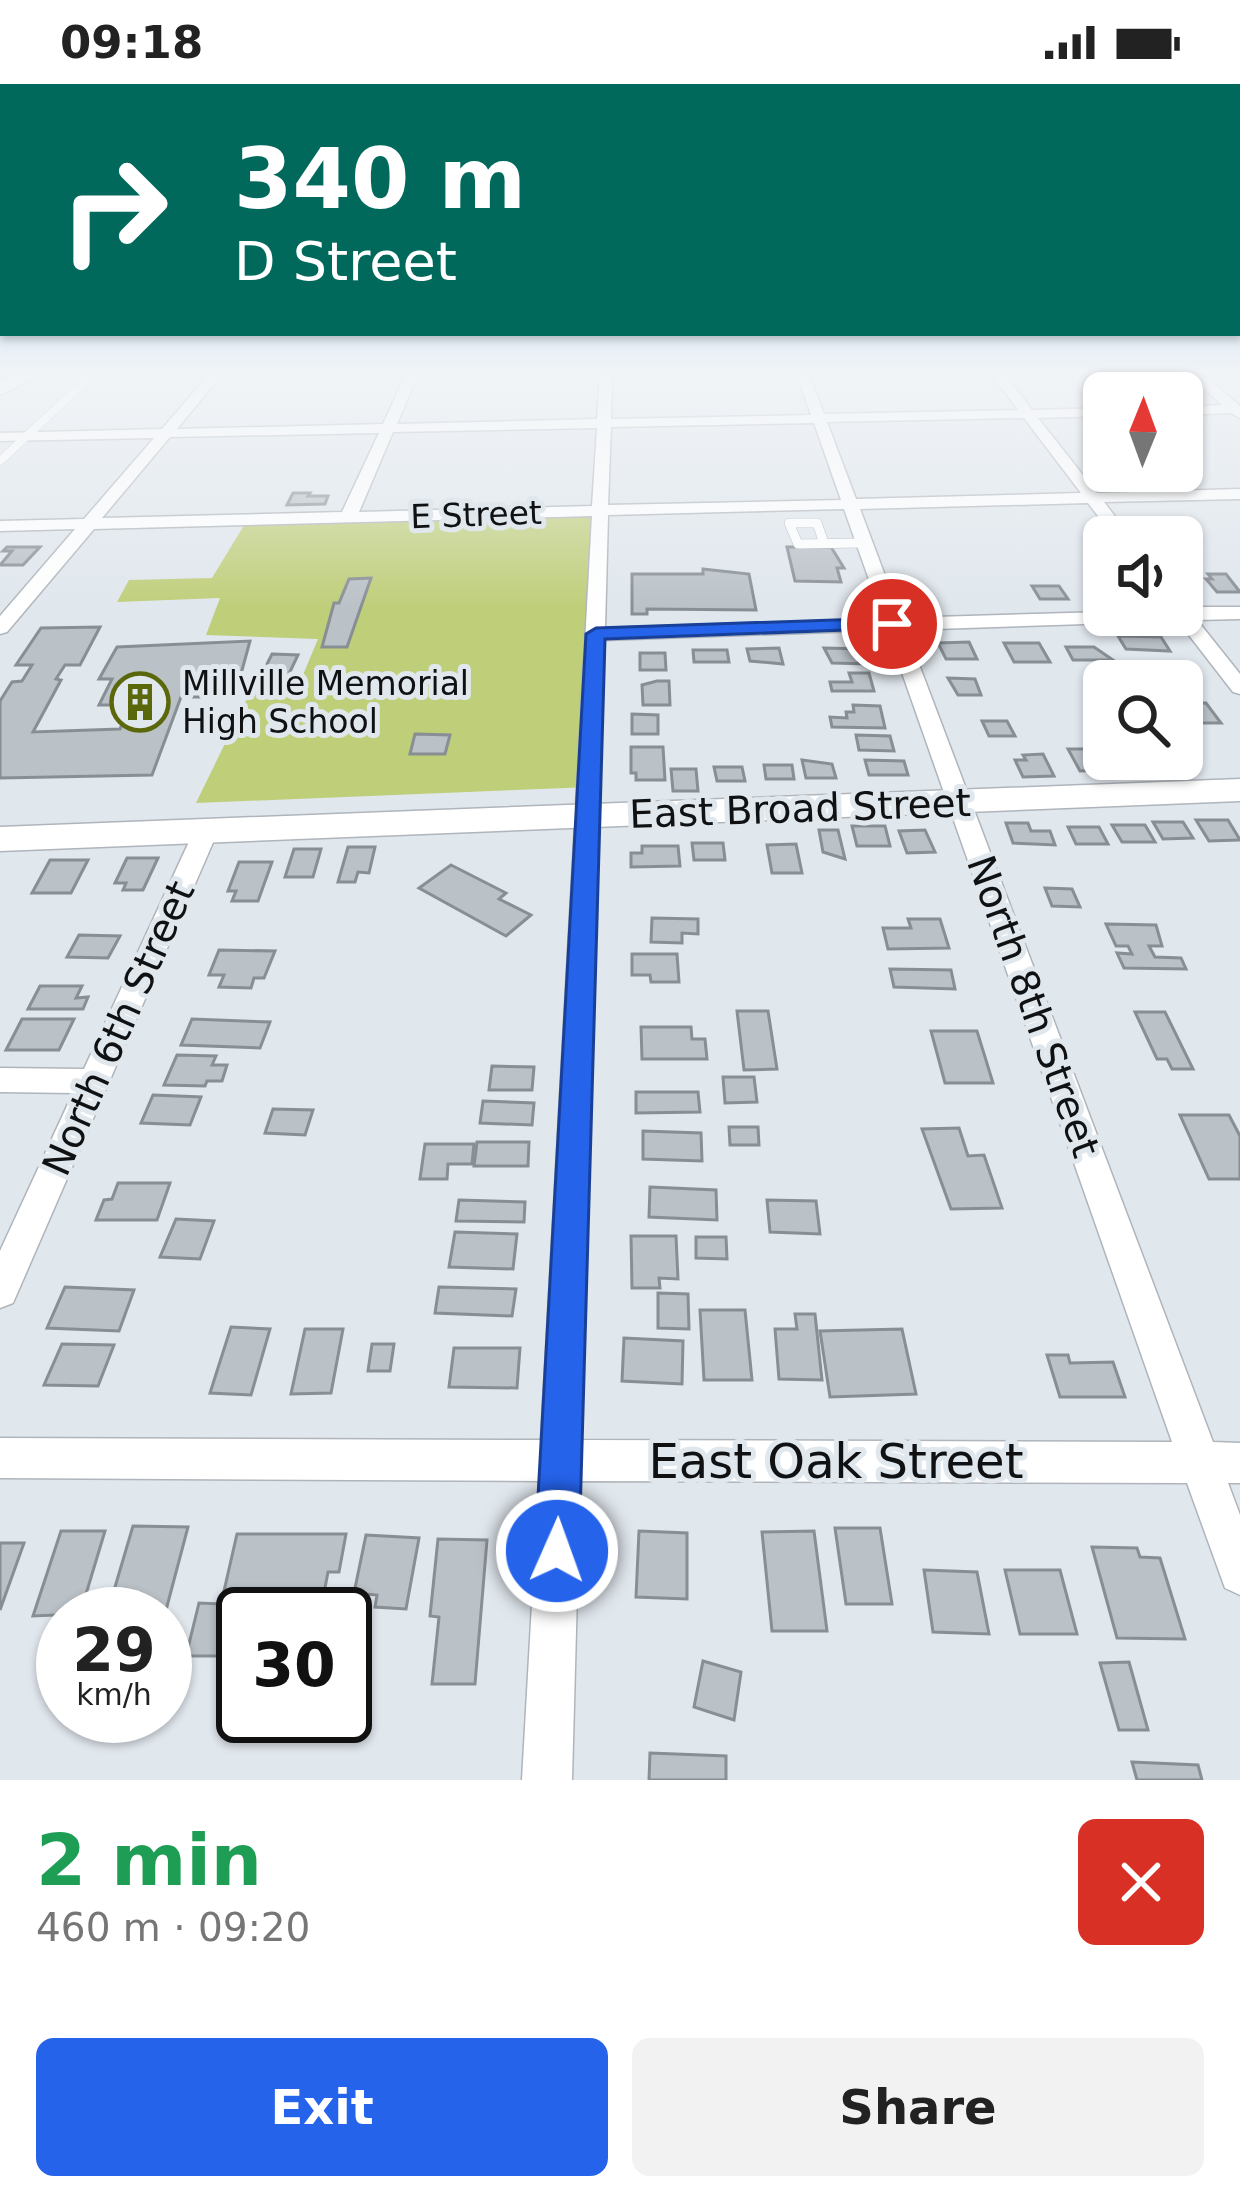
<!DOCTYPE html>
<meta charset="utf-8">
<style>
body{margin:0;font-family:"DejaVu Sans",sans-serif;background:#f2f2f2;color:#222;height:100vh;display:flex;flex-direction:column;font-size:45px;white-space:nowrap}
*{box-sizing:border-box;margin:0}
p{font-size:39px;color:#767676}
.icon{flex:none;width:66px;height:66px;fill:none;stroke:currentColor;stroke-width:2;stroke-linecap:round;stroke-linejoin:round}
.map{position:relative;height:1696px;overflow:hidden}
.drawer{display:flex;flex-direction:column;background:#fff;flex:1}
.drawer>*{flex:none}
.guide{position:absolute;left:0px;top:0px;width:1242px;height:252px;box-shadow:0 3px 9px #0004;background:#00695c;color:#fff;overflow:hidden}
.needle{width:78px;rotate:1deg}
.tools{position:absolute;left:1083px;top:288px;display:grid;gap:24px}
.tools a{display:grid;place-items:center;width:120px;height:120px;border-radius:18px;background:#fff;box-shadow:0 3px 9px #0004;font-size:60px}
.speed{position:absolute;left:36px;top:1503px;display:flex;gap:24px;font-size:60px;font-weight:700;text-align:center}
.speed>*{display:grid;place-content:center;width:156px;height:156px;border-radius:50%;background:#fff;box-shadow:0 3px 9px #0004;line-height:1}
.speed small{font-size:30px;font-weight:400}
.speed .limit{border:6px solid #111;border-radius:18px;background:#fff;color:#111}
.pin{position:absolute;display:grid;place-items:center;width:102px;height:102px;color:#fff;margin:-51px;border:6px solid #fff;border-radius:50%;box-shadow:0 3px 12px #0007}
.me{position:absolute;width:132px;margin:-66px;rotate:2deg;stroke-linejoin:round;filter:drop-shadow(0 0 9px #0008)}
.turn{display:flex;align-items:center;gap:42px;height:252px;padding:0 36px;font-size:54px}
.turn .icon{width:156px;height:156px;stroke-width:2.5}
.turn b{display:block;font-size:84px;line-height:102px}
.round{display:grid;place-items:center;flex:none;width:126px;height:126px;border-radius:18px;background:#f2f2f2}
.overview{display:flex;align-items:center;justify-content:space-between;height:204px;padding:0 36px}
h1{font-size:72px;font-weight:700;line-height:90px;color:#1e9e55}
.primary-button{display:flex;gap:24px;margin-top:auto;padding:24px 36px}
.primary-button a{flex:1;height:138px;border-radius:18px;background:#2563eb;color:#fff;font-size:48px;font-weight:700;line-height:138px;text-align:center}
.primary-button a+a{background:#f2f2f2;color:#222}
.status{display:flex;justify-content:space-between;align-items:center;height:84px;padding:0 60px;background:#fff;direction:ltr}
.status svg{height:33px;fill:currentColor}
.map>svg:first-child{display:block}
</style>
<div class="status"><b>09:18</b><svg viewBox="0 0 49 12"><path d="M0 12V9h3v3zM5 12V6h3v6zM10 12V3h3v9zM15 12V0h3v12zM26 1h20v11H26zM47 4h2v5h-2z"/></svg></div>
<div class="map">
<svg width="1240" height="1696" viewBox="0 0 1240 1696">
<rect width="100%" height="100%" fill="#e0e7ed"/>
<path fill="#bfce79" d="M600,428l-9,275 -395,16 59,-121h45l18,-43 -112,-4 14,-37 -103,4 12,-22 83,-2 34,-56z"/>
<g fill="#bac1c7" stroke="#888f94" stroke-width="3">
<path d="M293,409h17l-2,3h20l-3,8 -38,1z"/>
<path d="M7,463h33l-17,18h-23l12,-14h-9z"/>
<path d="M787,463h44l13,21h-7l4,14 -46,-1z"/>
<path d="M703,485l46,5 7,36 -109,-1v5h-15v-40h71z"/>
<path d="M1208,490h18l14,18h-23l-11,-13h6z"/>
<path d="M371,494l-24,69h-25l12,-44h5l10,-24z"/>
<path d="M1032,502h27l9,13h-28z"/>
<path d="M100,543l-20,38h-15l-9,14 5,1 -28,52 87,-3 9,-24h-30l13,-26h-13l18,-32 133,-6 -9,33 -23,1 -8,22h-29l-29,78 -152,3v-77l12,-19 10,-1 10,-16h-16l25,-37z"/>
<path d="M1118,552l43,1 9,14 -44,-2z"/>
<path d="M969,558l8,17h-31l-8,-16z"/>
<path d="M1004,559h35l11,19h-36z"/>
<path d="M1066,563h28l19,13h-40z"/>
<path d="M779,564l4,16 -33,-3 -3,-12z"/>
<path d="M824,564l41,1 4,15 -37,-1z"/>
<path d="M693,566h34l2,12h-35z"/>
<path d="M640,569h25l1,17h-26z"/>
<path d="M272,570l26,1 -10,21h-27z"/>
<path d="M1149,585h34l16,21h-17v-9l-28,-4z"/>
<path d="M849,589h20l5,18h-42l-2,-9h22z"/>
<path d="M948,594l27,1 6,16h-23z"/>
<path d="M657,597h12l1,24h-27l-1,-20z"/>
<path d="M1186,619h20l15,20h-21z"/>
<path d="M853,621l27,1 5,22 -53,-1 -2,-10 17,1 -1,-6h8z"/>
<path d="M632,630l26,1v19h-26z"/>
<path d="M982,637h25l8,15h-26z"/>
<path d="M415,650l35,1 -5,19h-35z"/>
<path d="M856,651l34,1 4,15 -35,-1z"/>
<path d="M631,663h32l2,33h-29v-7h-5z"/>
<path d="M1068,665h24l13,21 -25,1z"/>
<path d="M1043,670l11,22 -31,1 -8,-17h11l-3,-5z"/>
<path d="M802,676l30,4 4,14h-30z"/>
<path d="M865,676l39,1 4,14h-39z"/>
<path d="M764,681h28l2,14h-28z"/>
<path d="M714,683h28l3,14h-28z"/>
<path d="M671,685h25l2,22h-25z"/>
<path d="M1196,736h32l12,20 -31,1z"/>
<path d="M1153,738h30l10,16 -30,1z"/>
<path d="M1006,739h22l3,8h19l5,14 -42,-2z"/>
<path d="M1112,741h33l10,17h-33z"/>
<path d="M852,742h33l5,20h-33z"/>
<path d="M1068,743h31l9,17h-32z"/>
<path d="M819,746h19l7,29 -22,-7z"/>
<path d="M925,746l10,22 -28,1 -8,-22z"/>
<path d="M692,759h31l2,17h-31z"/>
<path d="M796,760l6,29h-30l-5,-28z"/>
<path d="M642,762h36l2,20 -49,1v-14h11z"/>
<path d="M348,763h27l-6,26 -11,-1 -3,10h-17z"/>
<path d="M294,765h27l-8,28h-28z"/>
<path d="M127,774h31l-15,32h-20l3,-7h-11z"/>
<path d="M50,776h38l-17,33h-39z"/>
<path d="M239,778h33l-14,39h-26l4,-10h-8z"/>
<path d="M451,781l55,28 -7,6 32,16 -25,21 -87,-48z"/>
<path d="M1045,804l27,1 8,18 -28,-1z"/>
<path d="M652,834l46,1v15l-16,-1v10l-31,-1z"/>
<path d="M908,835h32l9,29 -61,1 -5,-21h28z"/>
<path d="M1106,840l50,1 6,21h-13l6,11 26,1 5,11 -62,-1 -7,-15 15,1 -4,-8h-12z"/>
<path d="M79,851l41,1 -12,22 -41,-1z"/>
<path d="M219,866l56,1 -11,27h-10l-3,10 -32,-1 5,-12h-15z"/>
<path d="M632,870h45l2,28h-28l-1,-7h-18z"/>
<path d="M890,885l61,1 4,19 -61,-2z"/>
<path d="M40,902h42l-6,12 12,-1 -5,12h-55z"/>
<path d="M737,927h31l9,58 -33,1z"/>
<path d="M1135,928h30l28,57h-21l-5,-10h-10z"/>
<path d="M22,935h52l-15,31h-53z"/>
<path d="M192,935l78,3 -10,26 -79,-3z"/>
<path d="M641,943h50l1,12h13l2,20h-65z"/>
<path d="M931,947h46l16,52h-48z"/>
<path d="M177,971l39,1 -4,9h15l-5,16h-15l-2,5 -41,-1z"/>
<path d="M492,982l42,1 -2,23h-43z"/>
<path d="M723,993h31l3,25 -32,1z"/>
<path d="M636,1008h62l2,20 -64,1z"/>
<path d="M153,1011l48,2 -11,28 -49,-2z"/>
<path d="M483,1017l51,2 -2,22 -52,-2z"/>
<path d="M273,1025l40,1 -8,25 -40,-2z"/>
<path d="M1180,1031h49l11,21v43h-31z"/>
<path d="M729,1043h29l1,18h-29z"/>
<path d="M959,1044l9,28 16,-1 18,53 -51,1 -29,-80z"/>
<path d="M643,1047l58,2 1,28 -59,-2z"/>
<path d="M477,1058h52l-1,24h-54z"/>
<path d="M425,1060h49l-2,20h-24l-1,15h-27z"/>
<path d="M118,1099h52l-13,37h-61l8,-20 8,-1z"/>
<path d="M650,1103l66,3 1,30 -68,-3z"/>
<path d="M459,1116l66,2 -1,20 -68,-1z"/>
<path d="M767,1116l49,1 4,33 -50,-2z"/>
<path d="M176,1135l38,2 -14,38 -40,-2z"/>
<path d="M455,1148l62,2 -4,35 -64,-2z"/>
<path d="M631,1152h45l2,43 -19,-1 1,10h-28z"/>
<path d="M696,1153h30l1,22 -31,-1z"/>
<path d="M65,1203l69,3 -15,41 -72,-3z"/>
<path d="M439,1203l77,2 -4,27 -77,-3z"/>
<path d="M658,1209l30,1 1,35 -31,-1z"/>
<path d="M700,1226h45l7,70h-48z"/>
<path d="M795,1230h20l7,66 -43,-1 -4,-50h22z"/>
<path d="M231,1243l39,2 -19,66 -41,-2z"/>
<path d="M305,1245h38l-12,64 -40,1z"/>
<path d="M902,1245l14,65 -86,3 -10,-66z"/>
<path d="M624,1254l59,3 -1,43 -60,-3z"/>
<path d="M62,1260l52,1 -16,41 -54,-1z"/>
<path d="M372,1260h22l-4,27h-22z"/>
<path d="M454,1264h66l-3,40 -68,-1z"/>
<path d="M1047,1271h21l2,8 43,-1 12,35h-65z"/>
<path d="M133,1442l55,1 -23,87h-58z"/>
<path d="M835,1444h45l12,76h-46z"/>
<path d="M61,1447h44l-25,83 -47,2z"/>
<path d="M639,1447l48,2v66l-51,-2z"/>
<path d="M814,1447l13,100h-55l-10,-99z"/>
<path d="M237,1450h109l-7,38h-11l-4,21h-67l-4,21h-10v42h-57l13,-53 22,1z"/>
<path d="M366,1451l53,3 -13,71 -31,-2 2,-12 -23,-2z"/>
<path d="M438,1455l49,1 -12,144h-43l7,-67 -9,-1z"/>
<path d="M0,1459h24l-24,67z"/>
<path d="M1092,1463l45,1 3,9 20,1 25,81 -68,-1z"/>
<path d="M924,1486l53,2 12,62 -56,-2z"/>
<path d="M1005,1486h55l17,64h-57z"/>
<path d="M703,1577l38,11 -7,48 -40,-13z"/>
<path d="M1129,1578l19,68h-29l-19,-67z"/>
<path d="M650,1669l76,3v24h-77z"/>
<path d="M1132,1678l66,3 4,15h-65z"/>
</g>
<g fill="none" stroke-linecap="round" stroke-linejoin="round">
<g stroke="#afb5bb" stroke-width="9">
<path id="lane-far1" d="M0,377l95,-89"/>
</g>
<g stroke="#afb5bb" stroke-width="10">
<path id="lane" d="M824,459l-7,-20h-28l9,21 64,-1"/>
</g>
<g stroke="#afb5bb" stroke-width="3">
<g id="street">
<path d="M211,288h13l-47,57 206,-5 24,-52h12l-22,52 200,-5 3,-47h12l-1,47 200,-4 -15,-43h12l16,42 194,-4 -28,-38h13l29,38 72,-2v8l-66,2 59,75 143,-4v10l-136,3 27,35h-17l-26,-34 -228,6 41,109 203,-6 78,3v-8h58v12l-43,1 43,54v20l-7,-2 -55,-71 -272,9 307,812 27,1v40h-12l12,32v80l-15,-7 -38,-105 -607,-2 -8,299h-50l17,-299 -539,-3v-40l541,2 51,-924 -498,13 -87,103 -7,2v-18l75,-87 -75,2v-10l84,-2 70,-81 -154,3v-8l162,-4zM1024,334l57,75 -225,6 -29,-77zM814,339l27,77 -233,5 3,-78zM597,344l-5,78 -233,6 34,-80zM379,349l-37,79 -240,6 68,-81zM844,425l39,110 -278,9 3,-113zM887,546l285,812 -591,-2 23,-800z"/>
<path d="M1186,288h14l40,34v12l-9,-5 -49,2v-8l40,-2z"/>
<path d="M206,739l12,8 -205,472 -13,5v-57l73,-158 -73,-1v-24l84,1 110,-238z"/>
</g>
</g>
<g stroke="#afb5bb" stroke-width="3">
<g id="primary">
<path d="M22,288h26l-48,23v-13z"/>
<path d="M1240,695v22l-1240,50v-24z"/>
</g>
</g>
<use href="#lane-far1" stroke="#fff" stroke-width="8"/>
<use href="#lane" stroke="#fff" stroke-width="9"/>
<use href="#street" fill="#fff" fill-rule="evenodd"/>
<use href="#primary" fill="#fff" fill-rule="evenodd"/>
</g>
<linearGradient id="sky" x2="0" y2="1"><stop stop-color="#88bdec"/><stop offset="0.55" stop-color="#f1f4f7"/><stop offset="1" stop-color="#f1f4f7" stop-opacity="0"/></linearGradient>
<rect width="1240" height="526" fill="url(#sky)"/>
<path fill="#2563eb" stroke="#184099" stroke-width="3" d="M892,534l7,2v8l-294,11 -26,912 -6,16 -16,6 -15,-6 -7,-16 51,-917 10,-6z"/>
<defs>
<g id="building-ring" transform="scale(3)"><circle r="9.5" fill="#e0e7ed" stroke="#5b670b" stroke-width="1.5"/><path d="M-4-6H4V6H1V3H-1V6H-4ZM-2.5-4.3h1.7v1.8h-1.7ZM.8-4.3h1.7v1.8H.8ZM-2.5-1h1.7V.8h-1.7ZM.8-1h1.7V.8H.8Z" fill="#5b670b"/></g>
</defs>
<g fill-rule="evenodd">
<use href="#building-ring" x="140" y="618"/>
</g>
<g text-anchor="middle" stroke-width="10" stroke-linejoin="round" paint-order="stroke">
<g font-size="33" fill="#0f1113" stroke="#e0e7ed">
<text transform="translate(476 430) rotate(-2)" y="12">E Street</text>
</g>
<g font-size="33" fill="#0f1113" stroke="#e0e7ed" text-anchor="start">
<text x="182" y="611">Millville Memorial<tspan x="182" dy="38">High School</tspan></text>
</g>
<g font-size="39" fill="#0f1113" stroke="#e0e7ed">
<text transform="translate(800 724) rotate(-2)" y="14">East Broad Street</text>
<text transform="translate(1034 922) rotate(70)" y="14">North 8th Street</text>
<text transform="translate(118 944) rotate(-66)" y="14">North 6th Street</text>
</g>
<g font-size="48" fill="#0f1113" stroke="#e0e7ed">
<text x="836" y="1394">East Oak Street</text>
</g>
</g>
</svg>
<div class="tools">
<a><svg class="needle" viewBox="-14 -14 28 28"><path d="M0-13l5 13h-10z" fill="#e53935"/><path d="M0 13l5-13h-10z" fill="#767676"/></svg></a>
<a><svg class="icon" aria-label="sound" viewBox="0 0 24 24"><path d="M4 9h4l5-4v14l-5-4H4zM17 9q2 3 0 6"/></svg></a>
<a><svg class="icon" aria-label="search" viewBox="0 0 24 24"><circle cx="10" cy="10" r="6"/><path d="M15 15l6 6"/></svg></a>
</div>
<div class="speed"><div>29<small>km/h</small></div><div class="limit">30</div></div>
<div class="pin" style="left:892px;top:540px;background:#d93025"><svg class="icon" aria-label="arrive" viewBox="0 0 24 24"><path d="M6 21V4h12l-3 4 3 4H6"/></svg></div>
<svg class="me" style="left:557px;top:1467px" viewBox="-20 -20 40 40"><circle r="17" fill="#2563eb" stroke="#fff" stroke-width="3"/><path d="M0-11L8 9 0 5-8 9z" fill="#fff"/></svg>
<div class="guide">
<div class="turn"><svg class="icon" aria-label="right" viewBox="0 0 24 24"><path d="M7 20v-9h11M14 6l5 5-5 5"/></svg><div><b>340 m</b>D Street</div></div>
</div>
</div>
<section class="drawer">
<div class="overview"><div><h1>2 min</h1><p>460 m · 09:20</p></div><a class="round" style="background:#d93025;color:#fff"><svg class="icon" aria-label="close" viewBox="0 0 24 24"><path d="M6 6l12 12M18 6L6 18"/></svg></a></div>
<div class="primary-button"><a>Exit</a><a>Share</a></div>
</section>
